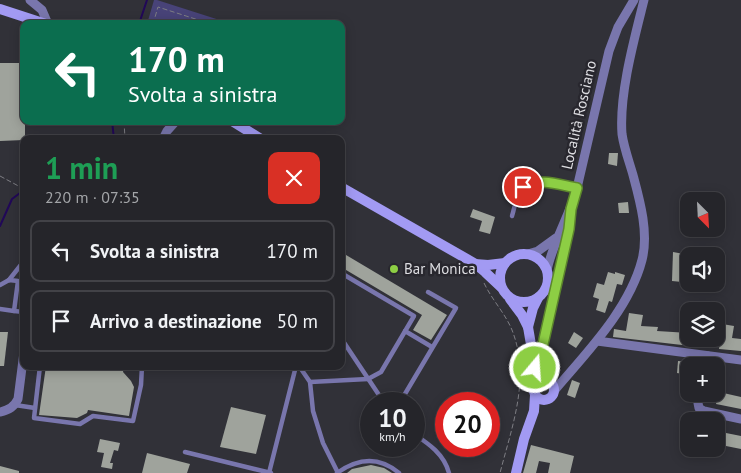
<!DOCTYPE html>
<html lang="it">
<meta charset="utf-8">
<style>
body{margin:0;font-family:"PT Sans",sans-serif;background:#2d2d32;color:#f1f3f6;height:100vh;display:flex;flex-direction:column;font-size:19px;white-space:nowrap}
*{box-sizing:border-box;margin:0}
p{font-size:16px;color:#a3a5a8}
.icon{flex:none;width:28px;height:28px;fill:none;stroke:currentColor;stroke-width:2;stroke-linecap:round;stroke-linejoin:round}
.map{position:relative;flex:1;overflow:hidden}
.panel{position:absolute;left:20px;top:135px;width:325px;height:235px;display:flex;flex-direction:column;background:#25252a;border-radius:10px;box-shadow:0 2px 12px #0003,0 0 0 1px #424247}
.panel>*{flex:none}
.hud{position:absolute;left:20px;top:20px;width:325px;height:105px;border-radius:10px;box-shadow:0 2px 12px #0003,0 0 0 1px #424247;background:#0b6e4f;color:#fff;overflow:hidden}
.needle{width:32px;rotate:156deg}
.controls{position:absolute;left:680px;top:192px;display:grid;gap:10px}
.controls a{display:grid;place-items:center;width:45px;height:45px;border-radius:10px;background:#25252a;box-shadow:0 2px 12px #0003,0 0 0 1px #424247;font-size:25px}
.speed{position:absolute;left:360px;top:392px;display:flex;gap:10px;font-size:25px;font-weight:700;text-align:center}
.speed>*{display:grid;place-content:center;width:65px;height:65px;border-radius:50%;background:#25252a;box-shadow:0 2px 12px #0003,0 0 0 1px #424247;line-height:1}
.speed small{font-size:12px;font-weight:400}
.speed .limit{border:8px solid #d22;background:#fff;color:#111}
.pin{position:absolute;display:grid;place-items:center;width:42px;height:42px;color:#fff;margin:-21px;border:2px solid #fff;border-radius:50%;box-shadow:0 1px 5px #0007}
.me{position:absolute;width:55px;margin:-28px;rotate:18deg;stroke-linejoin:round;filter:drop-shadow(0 0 4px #0008)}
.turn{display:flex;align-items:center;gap:18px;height:105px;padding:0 25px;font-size:22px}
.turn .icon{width:65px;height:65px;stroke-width:2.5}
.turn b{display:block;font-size:35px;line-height:42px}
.round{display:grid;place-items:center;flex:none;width:52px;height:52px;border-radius:10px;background:#2d2d32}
.overview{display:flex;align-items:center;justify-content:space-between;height:85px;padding:0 25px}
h1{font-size:30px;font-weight:800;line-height:38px;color:#1e9e55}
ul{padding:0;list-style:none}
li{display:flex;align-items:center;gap:15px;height:62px;margin:0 10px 8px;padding:0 15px;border:2px solid #424247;border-radius:10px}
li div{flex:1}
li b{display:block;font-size:19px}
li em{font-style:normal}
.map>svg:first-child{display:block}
</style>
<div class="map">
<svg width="741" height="473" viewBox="0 0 741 473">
<rect width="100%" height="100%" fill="#313138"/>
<path fill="#484378" d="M154,0h3l75,24h-85z"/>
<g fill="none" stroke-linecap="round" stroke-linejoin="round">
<g stroke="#210858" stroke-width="2">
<path d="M139,24l8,-24"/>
<path d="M112,121l2,18"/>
<path d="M0,226l12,-27 12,-9"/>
</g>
</g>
<g fill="#9fa39c">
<path d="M0,63h24v58h1v18l-1,1 -24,1z"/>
<path d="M609,153h9l-1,13 -9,-2z"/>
<path d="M628,202l1,11h-10l-1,-10z"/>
<path d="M473,209l22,8 -5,17 -11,-3 3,-10 -12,-4z"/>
<path d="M341,252l106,63 -16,25 -18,-10 9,-15 -81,-48z"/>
<path d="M673,252l11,2 -2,28 -10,-1z"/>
<path d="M608,272l7,2v-2l10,3 -3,10 -5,-1 -5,18 -3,-1 -4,12 -9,-3 3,-11 -6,-2 4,-14 7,2z"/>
<path d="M629,313l14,2 -2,11 17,1 -1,4 32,2v6h21l-2,9 -95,-11 1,-8 12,2z"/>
<path d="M722,324l12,2 -2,12 9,1v12l-22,-2z"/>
<path d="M0,332h8l-4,34h-4z"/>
<path d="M574,332l9,6 -7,10 -8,-5z"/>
<path d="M678,361l11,1v13l-12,-2z"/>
<path d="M46,366h78l-1,6 8,9 3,6 -5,29 -41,-6 -1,3 -10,5 -38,-3z"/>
<path d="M572,380l8,3 -5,15 -8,-3z"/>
<path d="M719,392l22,5v12l-25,-5z"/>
<path d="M231,407l35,8 -10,39 -36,-7z"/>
<path d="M716,431l25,5v13l-25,-5z"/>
<path d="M100,439l20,4 -2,8 -4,-1 -4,13h3l-1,6 -11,-2 3,-14 -7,-1z"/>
<path d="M531,445l43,11 -4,17h-22l2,-10 -11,-2 -3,12h-13z"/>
<path d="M147,453l43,11 -3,9h-45z"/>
<path d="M371,465l13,3 8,5h-45l5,-4z"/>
<path d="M0,466l19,5v2h-19z"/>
</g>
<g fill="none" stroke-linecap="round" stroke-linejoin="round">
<g stroke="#7e7e84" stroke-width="1" stroke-dasharray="5 2.5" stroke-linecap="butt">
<path d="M153,24l5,-17 53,17"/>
<path d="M124,121l1,18"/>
<path d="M0,176l24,13"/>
<path d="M484,283c8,17 21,30 28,47 19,48 0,96 -12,143"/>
</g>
<g stroke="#7976ad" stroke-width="4.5">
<path d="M512,216c3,-9 4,-22 11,-29 11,-11 40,-1 54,1"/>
<path d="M9,280l15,-19"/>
<path d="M0,285l9,-5 9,1 -4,30 -14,-2"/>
<path d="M14,311l10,1"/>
<path d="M405,331l27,16"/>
<path d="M341,338l44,66"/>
<path d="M537,364l4,-11 28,-124 1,-13"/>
<path d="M40,366l-6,52 46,6 13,-8 40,5 8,-36 1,-19"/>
<path d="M299,366l11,16 3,29 10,32 15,30"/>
<path d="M310,382l58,-3 13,-7 33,-56 -73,-43"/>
<path d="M399,404l57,-96 -28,-16"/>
<path d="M15,405l20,3"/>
<path d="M414,434c15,10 30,20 35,39"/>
<path d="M185,452l86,21"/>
<path d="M269,473l27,-107"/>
<path d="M337,473c21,-15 42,-17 62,0"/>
</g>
<g stroke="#7976ad" stroke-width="9">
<path d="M30,0l12,10 6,14"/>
<path d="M163,139l4,-8 9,-10"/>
<path d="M528,254l10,-3 18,-13"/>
<path d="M547,270c6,-28 22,-53 30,-82l32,-137 9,-24 16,-27"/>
<path d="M597,341l144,19"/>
<path d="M706,366l2,-10"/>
<path d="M554,391c32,-38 75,-81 88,-131 7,-27 -2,-59 -9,-85 -4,-14 -9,-27 -11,-41 -3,-40 12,-94 22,-134"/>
<path d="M700,394l-2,9 1,5 5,3 37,8"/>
<path d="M0,412c9,-2 14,-5 18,-13l6,-47"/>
</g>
<g stroke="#a29af3" stroke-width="10">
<path d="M0,9l46,15"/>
<path d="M232,121l29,18"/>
<path d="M341,187l133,76 11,9 16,15"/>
<circle cx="524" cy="278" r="24"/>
<path d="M475,264l13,1 17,-2"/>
<path d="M510,299l12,16 6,12 7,41v17"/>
<path d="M528,327l5,-19 5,-10"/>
<circle cx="544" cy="390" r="10"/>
<path d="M516,473l8,-34 10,-28 1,-16"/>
</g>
</g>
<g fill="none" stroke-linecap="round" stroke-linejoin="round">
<g stroke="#5c862c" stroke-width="12">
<path id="route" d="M523,187c16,-10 37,-2 54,1l-6,21 -2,20 -28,124 -6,15"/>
</g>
<use href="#route" stroke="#8dce44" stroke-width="9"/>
</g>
<circle fill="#8dce44" stroke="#28272e" stroke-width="2" cx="394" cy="269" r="5"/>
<g text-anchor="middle" stroke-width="5" stroke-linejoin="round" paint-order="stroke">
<g font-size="15" fill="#dddde1" stroke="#28272e">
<text transform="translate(579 115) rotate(-77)" y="5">Località Rosciano</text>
</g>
<g font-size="15" fill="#dddde1" stroke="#28272e" text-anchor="start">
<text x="404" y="274">Bar Monica</text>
</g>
</g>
</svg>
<div class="controls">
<a><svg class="needle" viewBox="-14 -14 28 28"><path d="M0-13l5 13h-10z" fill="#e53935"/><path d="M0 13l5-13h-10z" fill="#a3a5a8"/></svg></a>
<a><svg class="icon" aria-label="sound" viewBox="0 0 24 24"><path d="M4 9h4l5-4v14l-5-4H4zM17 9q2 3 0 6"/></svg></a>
<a><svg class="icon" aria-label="layers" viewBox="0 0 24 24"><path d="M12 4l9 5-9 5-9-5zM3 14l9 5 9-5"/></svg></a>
<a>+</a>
<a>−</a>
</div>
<div class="speed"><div>10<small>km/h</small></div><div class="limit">20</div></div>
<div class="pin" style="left:523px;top:187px;background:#d93025"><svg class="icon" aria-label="arrive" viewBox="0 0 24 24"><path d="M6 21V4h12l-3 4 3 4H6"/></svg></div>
<svg class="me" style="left:535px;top:368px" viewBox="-20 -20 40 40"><circle r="17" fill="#8dce44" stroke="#fff" stroke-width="3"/><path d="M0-11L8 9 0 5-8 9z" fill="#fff"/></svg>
<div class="hud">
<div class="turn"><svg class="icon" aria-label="left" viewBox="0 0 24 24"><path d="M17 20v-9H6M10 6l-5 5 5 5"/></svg><div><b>170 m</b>Svolta a sinistra</div></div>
</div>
<section class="panel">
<div class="overview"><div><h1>1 min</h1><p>220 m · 07:35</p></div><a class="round" style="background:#d93025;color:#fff"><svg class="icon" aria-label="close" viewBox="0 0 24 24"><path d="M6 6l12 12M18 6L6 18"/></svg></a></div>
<ul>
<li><svg class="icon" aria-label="left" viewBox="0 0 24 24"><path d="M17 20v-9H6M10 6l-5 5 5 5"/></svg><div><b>Svolta a sinistra</b></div><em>170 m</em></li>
<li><svg class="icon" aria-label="arrive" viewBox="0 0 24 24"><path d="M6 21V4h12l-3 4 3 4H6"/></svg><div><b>Arrivo a destinazione</b></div><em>50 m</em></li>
</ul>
</section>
</div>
